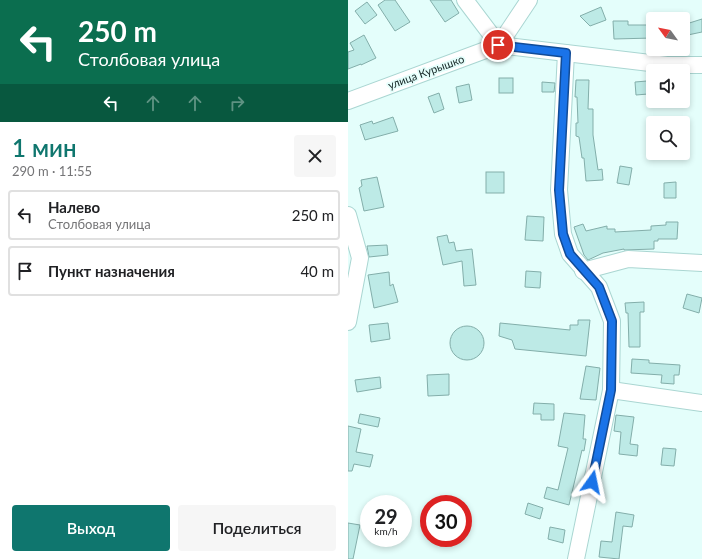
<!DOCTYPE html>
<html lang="ru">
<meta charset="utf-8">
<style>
body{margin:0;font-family:Lato,sans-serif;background:#f6f6f6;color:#202124;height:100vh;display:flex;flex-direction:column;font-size:15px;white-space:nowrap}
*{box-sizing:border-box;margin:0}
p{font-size:13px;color:#757577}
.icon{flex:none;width:22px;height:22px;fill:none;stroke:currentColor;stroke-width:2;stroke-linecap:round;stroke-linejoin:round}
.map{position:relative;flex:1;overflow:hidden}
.drawer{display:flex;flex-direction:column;background:#fff;width:348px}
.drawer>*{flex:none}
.banner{background:#0b6e4f;color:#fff;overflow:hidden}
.needle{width:26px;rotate:303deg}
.tools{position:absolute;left:298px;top:12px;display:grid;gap:8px}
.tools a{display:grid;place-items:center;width:44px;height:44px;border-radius:4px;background:#fff;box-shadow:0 2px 6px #0003;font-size:20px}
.speed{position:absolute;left:12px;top:495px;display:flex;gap:8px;font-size:20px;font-weight:700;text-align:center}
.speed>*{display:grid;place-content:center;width:52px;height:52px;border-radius:50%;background:#fff;box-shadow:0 2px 6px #0003;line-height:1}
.speed small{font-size:10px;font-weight:400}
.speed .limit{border:6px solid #d22;background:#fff;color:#111}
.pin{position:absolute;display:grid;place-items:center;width:34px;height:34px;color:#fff;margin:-17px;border:2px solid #fff;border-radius:50%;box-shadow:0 1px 4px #0007}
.me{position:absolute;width:44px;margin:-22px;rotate:12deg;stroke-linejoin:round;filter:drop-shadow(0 0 3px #0008)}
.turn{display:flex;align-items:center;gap:14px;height:84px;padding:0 12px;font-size:18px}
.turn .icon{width:52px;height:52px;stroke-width:2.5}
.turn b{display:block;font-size:28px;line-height:34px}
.lanes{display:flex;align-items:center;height:38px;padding:0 12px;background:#0003;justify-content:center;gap:20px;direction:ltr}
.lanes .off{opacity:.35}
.round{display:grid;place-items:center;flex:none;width:42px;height:42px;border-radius:4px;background:#f6f6f6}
.headline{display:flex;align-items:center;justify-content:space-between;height:68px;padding:0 12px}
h1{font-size:24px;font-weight:600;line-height:30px;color:#0f766e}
.cta{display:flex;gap:8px;margin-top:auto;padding:8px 12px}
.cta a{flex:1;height:46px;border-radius:4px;background:#0f766e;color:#fff;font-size:16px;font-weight:600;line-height:46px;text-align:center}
.cta a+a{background:#f6f6f6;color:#202124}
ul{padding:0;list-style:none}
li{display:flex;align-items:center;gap:12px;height:50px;margin:0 8px 6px;padding:0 4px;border:2px solid #e0e0e0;border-radius:4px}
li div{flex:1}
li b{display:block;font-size:15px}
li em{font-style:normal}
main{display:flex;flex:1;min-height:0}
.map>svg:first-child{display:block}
</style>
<main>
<section class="drawer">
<div class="banner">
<div class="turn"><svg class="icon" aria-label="left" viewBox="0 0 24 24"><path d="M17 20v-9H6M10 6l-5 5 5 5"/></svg><div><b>250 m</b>Столбовая улица</div></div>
<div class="lanes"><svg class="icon" aria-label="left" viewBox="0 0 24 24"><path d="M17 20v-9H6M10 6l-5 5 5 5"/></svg><svg class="icon off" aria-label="ahead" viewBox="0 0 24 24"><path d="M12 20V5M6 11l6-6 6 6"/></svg><svg class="icon off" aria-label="ahead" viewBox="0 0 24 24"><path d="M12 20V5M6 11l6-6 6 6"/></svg><svg class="icon off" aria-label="right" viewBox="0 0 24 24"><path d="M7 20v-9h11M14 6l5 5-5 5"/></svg></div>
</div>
<div class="headline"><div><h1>1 мин</h1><p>290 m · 11:55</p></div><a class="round"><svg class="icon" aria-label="close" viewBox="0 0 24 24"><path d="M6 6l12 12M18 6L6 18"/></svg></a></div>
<ul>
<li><svg class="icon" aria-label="left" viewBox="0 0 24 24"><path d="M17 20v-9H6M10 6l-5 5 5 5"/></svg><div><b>Налево</b><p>Столбовая улица</p></div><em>250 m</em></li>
<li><svg class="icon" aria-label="arrive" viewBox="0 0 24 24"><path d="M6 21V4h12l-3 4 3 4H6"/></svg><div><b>Пункт назначения</b></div><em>40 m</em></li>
</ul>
<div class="cta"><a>Выход</a><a>Поделиться</a></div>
</section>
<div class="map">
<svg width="354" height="559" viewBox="0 0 354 559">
<rect width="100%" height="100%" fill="#e4fefb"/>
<g fill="#bdeae6" stroke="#83aeaa">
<path d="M37,0h10l15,22 -15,9 -17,-26z"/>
<path d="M82,0h21l8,13 -14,9z"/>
<path d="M19,2l10,13 -12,9 -10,-13z"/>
<path d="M253,7l5,13 -16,6 -10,-10z"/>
<path d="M354,19v13l-19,4v-11z"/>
<path d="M265,21h15v4h25v13l-39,1z"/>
<path d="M16,35l12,23 -15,7v-1l-13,5v-17l6,-2 -4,-7z"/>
<rect x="151" y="78" width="14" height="15"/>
<path d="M228,80h13l-1,29h5v26l5,35 4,-1 1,11 -17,1 -2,-23h-2l-3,-21 -3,-1v-13h2l-1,-26h-2z"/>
<path d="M299,81l1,13 -12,1 -1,-13z"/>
<path d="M194,82l13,1 -1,9h-12z"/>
<path d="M121,84l3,16 -13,3 -3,-16z"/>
<path d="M91,93l5,16 -10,4 -6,-16z"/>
<path d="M45,117l5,14 -33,9 -5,-15 12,-4 1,3z"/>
<path d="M272,166l12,2 -3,17 -12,-2z"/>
<rect x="138" y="172" width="18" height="21"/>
<path d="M29,177l7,30 -20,4 -5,-23 3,-2 -1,-6z"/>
<path d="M328,182v16h-12v-15z"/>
<path d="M179,216l17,1 -1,24 -18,-1z"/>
<path d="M318,222h12l-1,17h-19v2h-4v8l-30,1v-1l-21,4 -15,7 -4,-5 -10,-28 9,-3 3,7 21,-5v3h8v3l36,-2v-4l15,-1z"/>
<path d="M99,235l2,8 5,-1 2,9 16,-2 4,36 -12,1 -2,-25 -19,4 -6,-28z"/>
<path d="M39,245l1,10 -19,2 -2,-11z"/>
<path d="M178,271l15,1 -1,16 -15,-1z"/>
<path d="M41,272l1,14 3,-2 5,18 -24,6 -6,-33z"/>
<path d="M339,294l15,4 -3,15 -16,-5z"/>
<path d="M296,302v10h-4v35h-11l-1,-34h-2l-1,-10z"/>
<path d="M230,320h12l-4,36 -71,-7 -3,-9 -13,-4 1,-13 70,7v-5h8z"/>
<path d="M40,323l2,16 -19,3 -2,-17z"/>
<circle cx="119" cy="343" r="17"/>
<path d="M284,359l17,1v3l31,2 -1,10h-5v9l-13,-1 1,-8 -31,-2z"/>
<path d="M238,366l14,2 -4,32 -16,-1z"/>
<path d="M101,374v21l-21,1 -1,-21z"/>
<path d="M32,377l1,11 -24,4 -2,-12z"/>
<path d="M186,403l20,1v16h-13v-6h-8z"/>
<path d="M216,413l21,2 -2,24h3l-2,12 -2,-1 -13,55 -25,-7 3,-11 11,3 10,-42 -10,-2z"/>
<path d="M12,414l20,4 -2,9 -20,-4z"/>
<path d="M268,415l18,2 -4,27 8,1 -1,11 -18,-2 2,-22 -7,-1z"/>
<path d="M0,426l13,3 -5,23 17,3 -3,12 -16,-3 -2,7h-4z"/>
<path d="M315,448l13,1 -2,17 -13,-1z"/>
<path d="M180,503l15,5 -3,11 -15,-5z"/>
<path d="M268,512l18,3 -2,12 -9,-1 -4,33 -20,-2 2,-16 11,1z"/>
<path d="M0,523l12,2 -7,34h-5z"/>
<path d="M202,527l15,3 -2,13 -15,-4z"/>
</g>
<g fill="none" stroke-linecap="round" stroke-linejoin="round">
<g stroke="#aad6d2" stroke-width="18">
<g id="minor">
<path d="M117,0l34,45"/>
<path d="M151,45l168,20h35"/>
<path d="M218,53l-7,137 4,44 7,20 29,33 13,34 -1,69 -35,169"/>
<path d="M0,101l151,-56 30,-45"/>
<path d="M0,215l12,43 -12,64"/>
<path d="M235,271l45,-12 74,4"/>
<path d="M263,390l91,13"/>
</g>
</g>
<use href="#minor" stroke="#fff" stroke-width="16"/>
</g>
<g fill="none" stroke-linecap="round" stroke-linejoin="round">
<g stroke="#114b97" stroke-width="10">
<path id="route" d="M150,45l68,8 -7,137 4,44 7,20 29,33 13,34 -1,69 -19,92"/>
</g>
<use href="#route" stroke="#1a73e8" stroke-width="7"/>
</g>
<g text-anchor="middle" stroke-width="3.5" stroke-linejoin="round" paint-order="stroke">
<g font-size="11" fill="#122322" stroke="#e4fefb">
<text transform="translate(78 72) rotate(-20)" y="4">улица Курышко</text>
</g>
</g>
</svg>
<div class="tools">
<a><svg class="needle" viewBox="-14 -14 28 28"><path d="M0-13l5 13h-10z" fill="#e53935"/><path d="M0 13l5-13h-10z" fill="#757577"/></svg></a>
<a><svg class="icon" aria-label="sound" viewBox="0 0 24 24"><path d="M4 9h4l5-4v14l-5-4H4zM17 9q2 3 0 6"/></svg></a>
<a><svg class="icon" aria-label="search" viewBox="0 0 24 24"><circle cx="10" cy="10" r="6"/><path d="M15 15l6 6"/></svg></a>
</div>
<div class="speed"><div>29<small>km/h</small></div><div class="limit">30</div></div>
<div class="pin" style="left:150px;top:45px;background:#d93025"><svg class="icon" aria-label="arrive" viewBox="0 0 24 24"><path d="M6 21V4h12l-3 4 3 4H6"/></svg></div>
<svg class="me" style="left:244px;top:482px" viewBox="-20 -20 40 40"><path d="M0-17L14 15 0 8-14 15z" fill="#1a73e8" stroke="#fff" stroke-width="4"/></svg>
</div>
</main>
